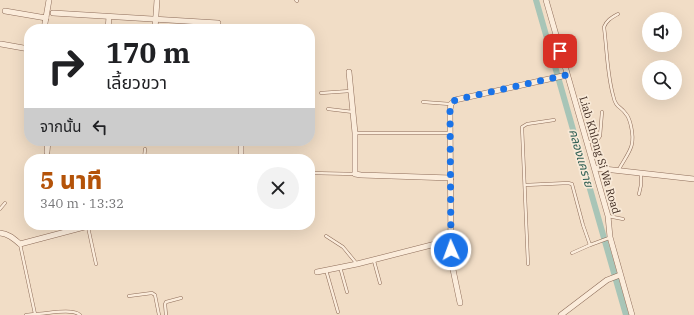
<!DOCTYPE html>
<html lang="th">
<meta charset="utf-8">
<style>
body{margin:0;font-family:"IBM Plex Serif","Noto Sans Thai",serif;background:#f2f2f2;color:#202124;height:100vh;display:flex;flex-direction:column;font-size:15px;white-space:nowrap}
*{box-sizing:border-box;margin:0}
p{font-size:13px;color:#757577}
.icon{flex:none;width:22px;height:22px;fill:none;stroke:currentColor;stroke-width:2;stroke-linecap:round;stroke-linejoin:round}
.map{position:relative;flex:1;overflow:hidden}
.sheet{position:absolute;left:24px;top:154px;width:291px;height:76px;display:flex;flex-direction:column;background:#fff;border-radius:16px;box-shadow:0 4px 16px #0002}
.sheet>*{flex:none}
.top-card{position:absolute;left:24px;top:24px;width:291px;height:122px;border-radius:16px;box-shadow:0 4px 16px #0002;background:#fff;color:#202124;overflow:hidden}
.controls{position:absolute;left:642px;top:12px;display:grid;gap:8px}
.controls a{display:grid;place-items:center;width:40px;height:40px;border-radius:50%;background:#fff;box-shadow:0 4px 16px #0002;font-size:20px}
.pin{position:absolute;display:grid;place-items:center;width:34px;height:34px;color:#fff;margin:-17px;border-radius:8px;box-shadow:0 2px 6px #0006}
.me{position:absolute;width:44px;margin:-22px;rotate:358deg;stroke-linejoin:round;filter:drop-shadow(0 0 3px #0008)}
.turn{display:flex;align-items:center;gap:14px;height:84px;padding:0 16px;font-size:18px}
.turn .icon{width:52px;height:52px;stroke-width:2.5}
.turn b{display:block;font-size:28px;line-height:34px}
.then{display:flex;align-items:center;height:38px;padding:0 16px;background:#0003;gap:8px;font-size:15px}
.round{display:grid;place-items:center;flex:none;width:42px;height:42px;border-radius:21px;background:#f2f2f2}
.summary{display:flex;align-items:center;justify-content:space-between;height:68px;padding:0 16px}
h1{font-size:24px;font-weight:800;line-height:30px;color:#b45309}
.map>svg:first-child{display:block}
</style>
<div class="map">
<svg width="694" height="315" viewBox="0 0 694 315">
<rect width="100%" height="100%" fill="#f1ddc6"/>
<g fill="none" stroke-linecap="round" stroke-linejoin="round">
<path stroke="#a8c5b7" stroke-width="6" d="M536,0l90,315"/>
<g stroke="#8e6d5a" stroke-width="3.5">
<g id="lane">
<path d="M296,0l1,1"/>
<path d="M321,93l29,-2"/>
<path d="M423,102l27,2"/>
<path d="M328,109l25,3"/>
<path d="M355,133h94"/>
<path d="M587,143l11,-4 2,-3 2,-24"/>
<path d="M144,159l1,-10"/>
<path d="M618,171c10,-19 18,-23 13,-45 -1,-4 -2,-9 -5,-12 -6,-9 -10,-5 -13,-19 -6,-22 -6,-45 -9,-68 3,-7 7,-9 14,-13"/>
<path d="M310,173l45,1"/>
<path d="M525,185l43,-2 4,1 11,41 7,20 19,-7"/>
<path d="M639,194l2,-9v-11"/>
<path d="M0,209l5,-6"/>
<path d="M608,216l15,3"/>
<path d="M88,227l8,37"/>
<path d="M326,236l17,11 14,17"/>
<path d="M20,244l15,70c11,0 37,-6 45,1"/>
<path d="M572,253l18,-8"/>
<path d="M374,261l6,22"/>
<path d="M528,264l-6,-137 5,-3 27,-4"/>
<path d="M340,267l7,25"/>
<path d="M326,270l12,42"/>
<path d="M129,296l23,-3 3,2 4,20"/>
<path d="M26,315l9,-1"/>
<path d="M166,315l-1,-11 1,-2 15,-4"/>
</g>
</g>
<g stroke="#8e6d5a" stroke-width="6">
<g id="street">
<path d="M546,0l62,216 2,21 22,78"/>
<path d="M5,11l41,7"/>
<path d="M53,13l165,10"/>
<path d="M44,29l5,-29"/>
<path d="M108,29l1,-12"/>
<path d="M155,29l2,-29"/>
<path d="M1,44l28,5"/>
<path d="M349,72l6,61v41l6,1 90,3"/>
<path d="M76,142v-1"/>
<path d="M47,152l1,-11"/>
<path d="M241,153v-12"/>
<path d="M595,168l99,11"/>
<path d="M0,233c9,1 14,6 20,11l72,-19"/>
<path d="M317,272l40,-8 94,-24"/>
<path d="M460,303l-9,-43 -1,-150 1,-6 4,-4 112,-25"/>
<path d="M561,315l46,-35 13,-5"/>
</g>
</g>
<use href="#lane" stroke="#fbecdb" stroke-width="2.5"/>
<use href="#street" stroke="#fbecdb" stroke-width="5"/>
</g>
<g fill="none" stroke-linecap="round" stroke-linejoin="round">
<path stroke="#1a73e8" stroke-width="7" stroke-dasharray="0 12.6" d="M451,250l-1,-140 1,-6 4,-4 111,-25 -6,-24"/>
</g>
<g text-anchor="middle" stroke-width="3.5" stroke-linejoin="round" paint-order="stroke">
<g font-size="11" fill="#3d291f" stroke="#f8e9d7">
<text transform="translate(600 155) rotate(74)" y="4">Liab Khlong Si Wa Road</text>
</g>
<g font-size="12" font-style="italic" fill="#2e5e53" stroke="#f8e9d7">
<text transform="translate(581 158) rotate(74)" y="4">คลองเเคราย</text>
</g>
</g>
</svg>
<div class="controls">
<a><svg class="icon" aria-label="sound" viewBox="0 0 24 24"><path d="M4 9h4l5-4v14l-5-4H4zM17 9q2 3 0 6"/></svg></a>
<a><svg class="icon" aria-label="search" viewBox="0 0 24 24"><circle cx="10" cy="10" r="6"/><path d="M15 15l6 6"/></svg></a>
</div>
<div class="pin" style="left:560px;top:51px;background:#d93025"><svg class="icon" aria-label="arrive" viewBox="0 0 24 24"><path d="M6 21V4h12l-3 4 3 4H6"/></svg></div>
<svg class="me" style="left:451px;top:250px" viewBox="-20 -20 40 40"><circle r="17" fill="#1a73e8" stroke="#fff" stroke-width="3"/><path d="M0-11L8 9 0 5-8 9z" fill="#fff"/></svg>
<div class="top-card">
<div class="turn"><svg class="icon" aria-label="right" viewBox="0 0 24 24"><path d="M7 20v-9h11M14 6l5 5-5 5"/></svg><div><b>170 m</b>เลี้ยวขวา</div></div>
<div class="then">จากนั้น<svg class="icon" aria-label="left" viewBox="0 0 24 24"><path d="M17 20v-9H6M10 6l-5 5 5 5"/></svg></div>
</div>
<section class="sheet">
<div class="summary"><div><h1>5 นาที</h1><p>340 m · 13:32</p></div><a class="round"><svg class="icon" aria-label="close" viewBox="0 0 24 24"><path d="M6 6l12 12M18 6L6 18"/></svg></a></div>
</section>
</div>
